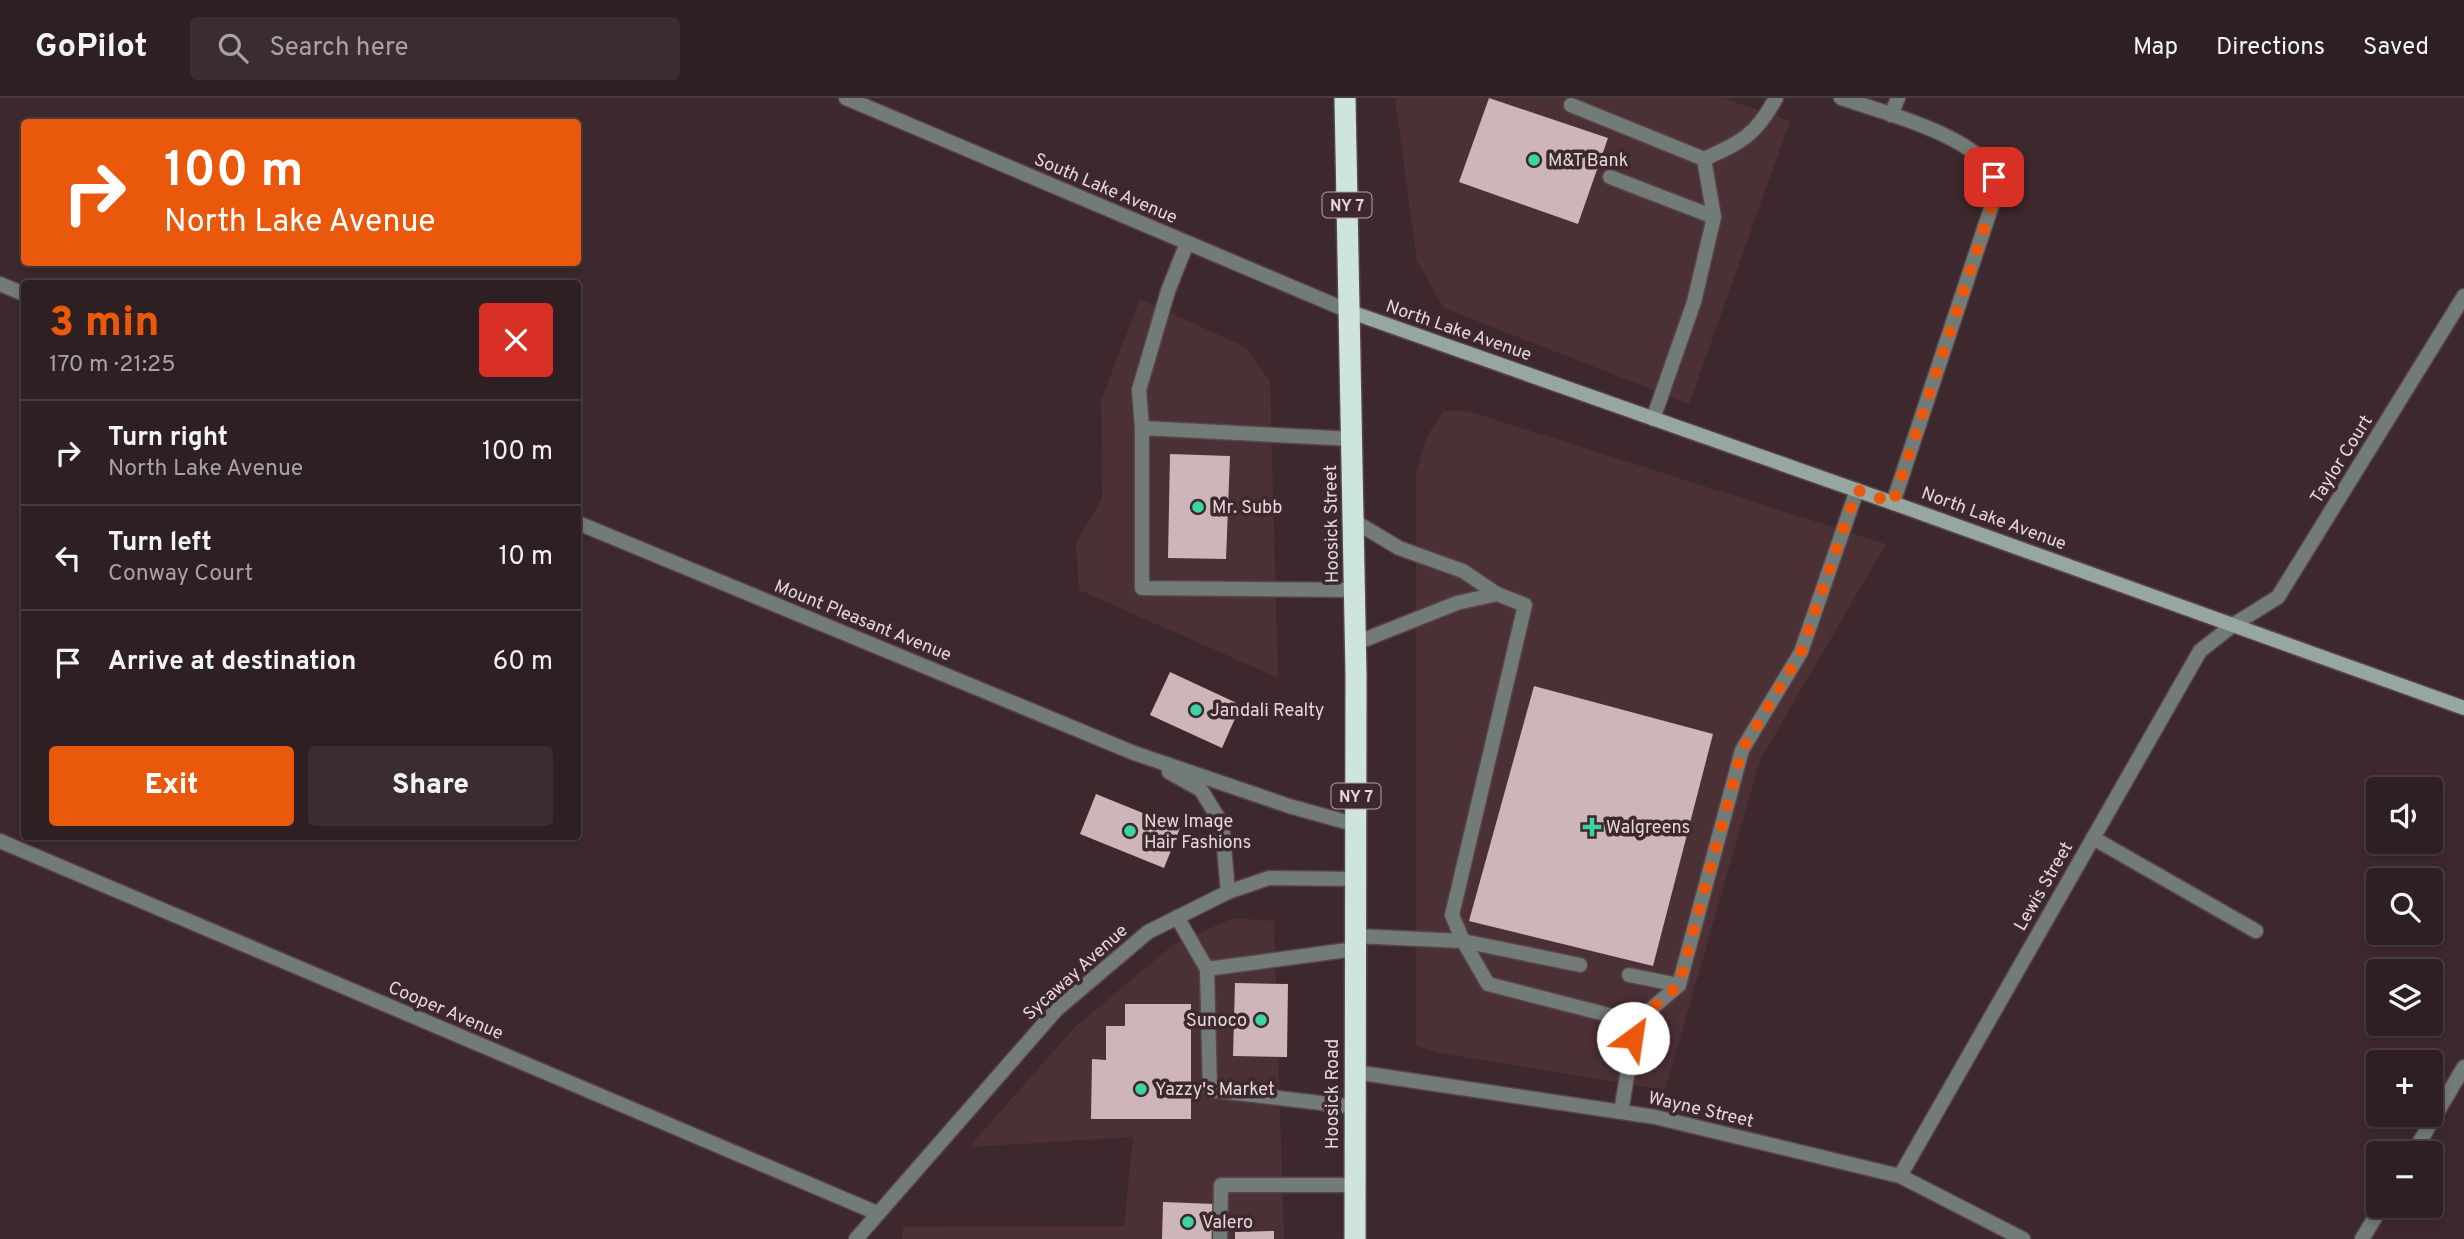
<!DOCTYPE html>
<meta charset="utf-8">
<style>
body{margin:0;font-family:Overpass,sans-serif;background:#3a2c2f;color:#f1f3f6;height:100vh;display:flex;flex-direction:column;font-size:26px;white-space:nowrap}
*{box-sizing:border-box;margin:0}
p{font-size:23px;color:#a7a2a5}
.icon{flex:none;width:38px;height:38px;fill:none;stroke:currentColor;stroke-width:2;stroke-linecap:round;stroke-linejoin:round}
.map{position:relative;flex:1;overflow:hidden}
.panel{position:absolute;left:21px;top:182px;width:560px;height:560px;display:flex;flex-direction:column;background:#2e1f22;border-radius:7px;box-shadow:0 4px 10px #0003,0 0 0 2px #493d40}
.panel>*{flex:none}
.hud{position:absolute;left:21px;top:21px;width:560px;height:147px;border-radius:7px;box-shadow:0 4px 10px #0003,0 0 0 2px #493d40;background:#ea580c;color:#fff;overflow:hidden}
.fabs{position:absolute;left:2366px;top:679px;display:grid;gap:14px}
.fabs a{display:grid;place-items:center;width:77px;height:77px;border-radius:7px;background:#2e1f22;box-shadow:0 4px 10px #0003,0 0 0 2px #493d40;font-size:35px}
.pin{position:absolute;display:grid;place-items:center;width:60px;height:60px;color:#fff;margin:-30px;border-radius:14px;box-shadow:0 4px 10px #0006}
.me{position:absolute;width:77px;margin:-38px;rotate:31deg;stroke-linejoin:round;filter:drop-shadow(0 0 5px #0008)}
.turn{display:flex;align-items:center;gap:24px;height:147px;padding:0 28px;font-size:32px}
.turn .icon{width:91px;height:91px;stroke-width:2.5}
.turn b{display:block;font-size:49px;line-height:60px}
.round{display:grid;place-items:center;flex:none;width:74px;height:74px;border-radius:7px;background:#3a2c2f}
.overview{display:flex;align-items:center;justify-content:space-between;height:119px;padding:0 28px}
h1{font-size:42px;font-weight:800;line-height:52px;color:#ea580c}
.button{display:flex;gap:14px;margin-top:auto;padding:14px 28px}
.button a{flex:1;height:80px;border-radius:7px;background:#ea580c;color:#fff;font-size:28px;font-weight:800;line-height:80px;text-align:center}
.button a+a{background:#3a2c2f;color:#f1f3f6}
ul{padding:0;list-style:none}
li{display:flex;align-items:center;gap:21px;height:105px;padding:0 28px;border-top:2px solid #493d40}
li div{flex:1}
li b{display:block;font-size:26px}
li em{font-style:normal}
header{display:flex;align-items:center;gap:42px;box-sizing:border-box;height:98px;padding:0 35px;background:#2e1f22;border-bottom:2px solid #493d40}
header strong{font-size:33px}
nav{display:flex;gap:38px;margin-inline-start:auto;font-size:24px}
.search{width:490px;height:63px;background:#3a2c2f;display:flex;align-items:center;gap:18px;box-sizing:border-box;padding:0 24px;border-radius:7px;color:#a7a2a5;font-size:26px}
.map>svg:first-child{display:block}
</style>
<header>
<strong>GoPilot</strong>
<div class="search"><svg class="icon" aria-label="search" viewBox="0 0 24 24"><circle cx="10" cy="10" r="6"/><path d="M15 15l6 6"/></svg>Search here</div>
<nav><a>Map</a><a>Directions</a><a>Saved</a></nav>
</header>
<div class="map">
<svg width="2464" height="1141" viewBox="0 0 2464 1141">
<rect width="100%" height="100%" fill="#3d292d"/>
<g fill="#4b3036">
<path d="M1395,0h328l67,23 -101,283 -245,-96 -27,-47z"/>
<path d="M1140,201l105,48 25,34 8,297 -199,-88 -3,-47 26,-45 -1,-98z"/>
<path d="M1444,313h24l418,133 -126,216 -95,330 -227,-37 -22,-8v-572l12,-39z"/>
<path d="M1233,820l41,3 10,318h-382l1,-12 221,-1 9,-89 -164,10 106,-120 98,-82z"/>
</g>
<g fill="#ceb5b9">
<path d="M1489,0l119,40 -30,86 -119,-42z"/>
<path d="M1170,356l60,2 -4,103 -58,-1z"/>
<path d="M1170,574l71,33 -19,43 -72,-33z"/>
<path d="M1534,588l179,48 -60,232 -184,-45z"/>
<path d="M1096,696l84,34 -16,40 -84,-34z"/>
<path d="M1235,885l53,1 -1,73 -54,-1z"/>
<path d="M1125,906h66v115h-100l1,-60 14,1v-34h19z"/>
<path d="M1163,1104l52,2 -1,35h-52z"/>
<path d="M1274,1133v8h-39v-7z"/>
</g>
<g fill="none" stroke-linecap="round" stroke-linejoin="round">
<g stroke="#584549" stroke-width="17">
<g id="lane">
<path d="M1571,7l133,54"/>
<path d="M1891,17l7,-17"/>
<path d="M1610,79l104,40"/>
<path d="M1653,321l41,-117 20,-85 -10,-58c38,-17 52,-24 72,-61"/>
<path d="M1142,330l-3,-38 29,-99 19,-48"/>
<path d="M1353,341l-211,-11v160l213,2"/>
<path d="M1354,423l45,27 64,23 34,23 28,11 -73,310 11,26 117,24"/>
<path d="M1356,545l101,-40 40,-9"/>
<path d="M2093,740l163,93"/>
<path d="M1177,819l30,52"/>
<path d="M1355,838l108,5 25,43 148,38"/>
<path d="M1629,877l50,10"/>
<path d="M1355,1009l-145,-17 -3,-121 148,-20"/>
<path d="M1621,1014l15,-90 43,-37 63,-235 59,-98 56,-162"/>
<path d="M1220,1141l1,-54h134"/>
</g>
</g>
<g stroke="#584549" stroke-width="17">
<g id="street">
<path d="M846,0l505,214"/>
<path d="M1841,0c38,13 140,39 153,79 2,6 0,16 0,22l-101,304"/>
<path d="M0,186l24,10"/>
<path d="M578,425l556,230 155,53 68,19"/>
<path d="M1169,674l32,18 21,34 6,68"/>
<path d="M0,743l877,372"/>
<path d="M1355,974l300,45 245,59 123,63"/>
<path d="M2413,1055l51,-86"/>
<path d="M1900,1078l300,-525 33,-26 45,-28 186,-301"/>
<path d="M856,1141l200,-229 92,-78 80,-40 41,-14 88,1"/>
<path d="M2362,1141l20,-33"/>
</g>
</g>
<g stroke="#584549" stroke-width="17">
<path id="secondary" d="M1351,214l542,191 571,205"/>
</g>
<g stroke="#584549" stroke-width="24">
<path id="highway" d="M1345,0l11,577 -1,564"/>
</g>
<use href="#lane" stroke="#727b77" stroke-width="14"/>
<use href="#street" stroke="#727b77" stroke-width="14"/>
<use href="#secondary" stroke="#97a69f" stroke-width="14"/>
<use href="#highway" stroke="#cde5da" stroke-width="21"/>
</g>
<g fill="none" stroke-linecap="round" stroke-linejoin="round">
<path stroke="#ea580c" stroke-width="12" stroke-dasharray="0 21.6" d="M1633,940l3,-16 43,-37 63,-235 59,-98 56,-162 36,13 101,-304v-22"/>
</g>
<g fill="#3bd4a4" stroke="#3d292d" stroke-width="2.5">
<circle cx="1534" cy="62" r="7"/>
<circle cx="1198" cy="409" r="7"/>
<circle cx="1196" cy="612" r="7"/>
<path d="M1588.5 718.5h7v7h7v7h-7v7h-7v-7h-7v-7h7z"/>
<circle cx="1130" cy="733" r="7"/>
<circle cx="1261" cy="922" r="7"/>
<circle cx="1141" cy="991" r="7"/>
<circle cx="1188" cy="1124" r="7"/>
</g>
<g text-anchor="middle" stroke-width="7" stroke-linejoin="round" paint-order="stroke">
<g fill="#3d292d" stroke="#b3a4a7" stroke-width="2">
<rect x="1322.5" y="94.5" width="49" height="25" rx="5"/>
<rect x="1331.5" y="685.5" width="49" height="25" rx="5"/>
</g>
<g font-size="16" font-weight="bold" fill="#e5d8db">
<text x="1347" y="113">NY 7</text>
<text x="1356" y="704">NY 7</text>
</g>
<g font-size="18" fill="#e5d8db" stroke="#3d292d" text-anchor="start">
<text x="1548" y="68">M&amp;T Bank</text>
<text x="1212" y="415">Mr. Subb</text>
<text x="1210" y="618">Jandali Realty</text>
<text x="1144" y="729">New Image<tspan x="1144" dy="21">Hair Fashions</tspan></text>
<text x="1606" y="735">Walgreens</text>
<text x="1247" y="928" text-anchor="end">Sunoco</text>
<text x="1155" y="997">Yazzy's Market</text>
<text x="1202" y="1130">Valero</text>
</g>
<g font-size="18" fill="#e5d8db" stroke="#3d292d">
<text transform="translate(1106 90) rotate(23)" y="6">South Lake Avenue</text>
<text transform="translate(1459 232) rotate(19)" y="6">North Lake Avenue</text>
<text transform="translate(2341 361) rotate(-58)" y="6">Taylor Court</text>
<text transform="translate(1994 420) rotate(20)" y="6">North Lake Avenue</text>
<text transform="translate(1331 426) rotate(-91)" y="6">Hoosick Street</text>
<text transform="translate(863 522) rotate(22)" y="6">Mount Pleasant Avenue</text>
<text transform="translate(2043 788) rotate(-60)" y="6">Lewis Street</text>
<text transform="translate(1075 874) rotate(-42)" y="6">Sycaway Avenue</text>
<text transform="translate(446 912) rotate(23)" y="6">Cooper Avenue</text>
<text transform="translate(1332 996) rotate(-90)" y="6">Hoosick Road</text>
<text transform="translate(1701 1011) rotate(13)" y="6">Wayne Street</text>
</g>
</g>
</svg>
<div class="fabs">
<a><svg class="icon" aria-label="sound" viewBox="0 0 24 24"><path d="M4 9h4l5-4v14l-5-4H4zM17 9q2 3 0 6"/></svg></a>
<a><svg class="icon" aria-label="search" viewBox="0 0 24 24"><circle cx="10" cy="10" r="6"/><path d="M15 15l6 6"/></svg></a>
<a><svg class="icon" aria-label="layers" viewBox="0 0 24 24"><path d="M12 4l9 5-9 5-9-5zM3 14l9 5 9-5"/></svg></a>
<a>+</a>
<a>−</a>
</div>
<div class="pin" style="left:1994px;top:79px;background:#d93025"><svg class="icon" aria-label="arrive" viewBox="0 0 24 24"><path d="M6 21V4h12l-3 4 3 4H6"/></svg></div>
<svg class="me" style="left:1633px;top:940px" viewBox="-20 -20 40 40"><circle r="19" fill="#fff"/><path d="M0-13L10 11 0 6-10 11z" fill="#ea580c"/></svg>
<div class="hud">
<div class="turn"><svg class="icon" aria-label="right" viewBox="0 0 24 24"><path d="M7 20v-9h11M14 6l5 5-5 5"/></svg><div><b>100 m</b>North Lake Avenue</div></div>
</div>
<section class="panel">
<div class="overview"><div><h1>3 min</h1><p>170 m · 21:25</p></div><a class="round" style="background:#d93025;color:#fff"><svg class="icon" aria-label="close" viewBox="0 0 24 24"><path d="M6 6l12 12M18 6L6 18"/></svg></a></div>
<ul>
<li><svg class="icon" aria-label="right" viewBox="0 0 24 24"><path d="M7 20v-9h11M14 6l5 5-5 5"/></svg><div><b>Turn right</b><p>North Lake Avenue</p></div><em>100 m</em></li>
<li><svg class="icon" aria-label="left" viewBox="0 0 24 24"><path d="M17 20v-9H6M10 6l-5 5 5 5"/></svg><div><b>Turn left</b><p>Conway Court</p></div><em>10 m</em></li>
<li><svg class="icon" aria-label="arrive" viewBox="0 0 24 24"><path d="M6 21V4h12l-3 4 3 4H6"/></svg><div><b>Arrive at destination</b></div><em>60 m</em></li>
</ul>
<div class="button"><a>Exit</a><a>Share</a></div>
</section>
</div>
